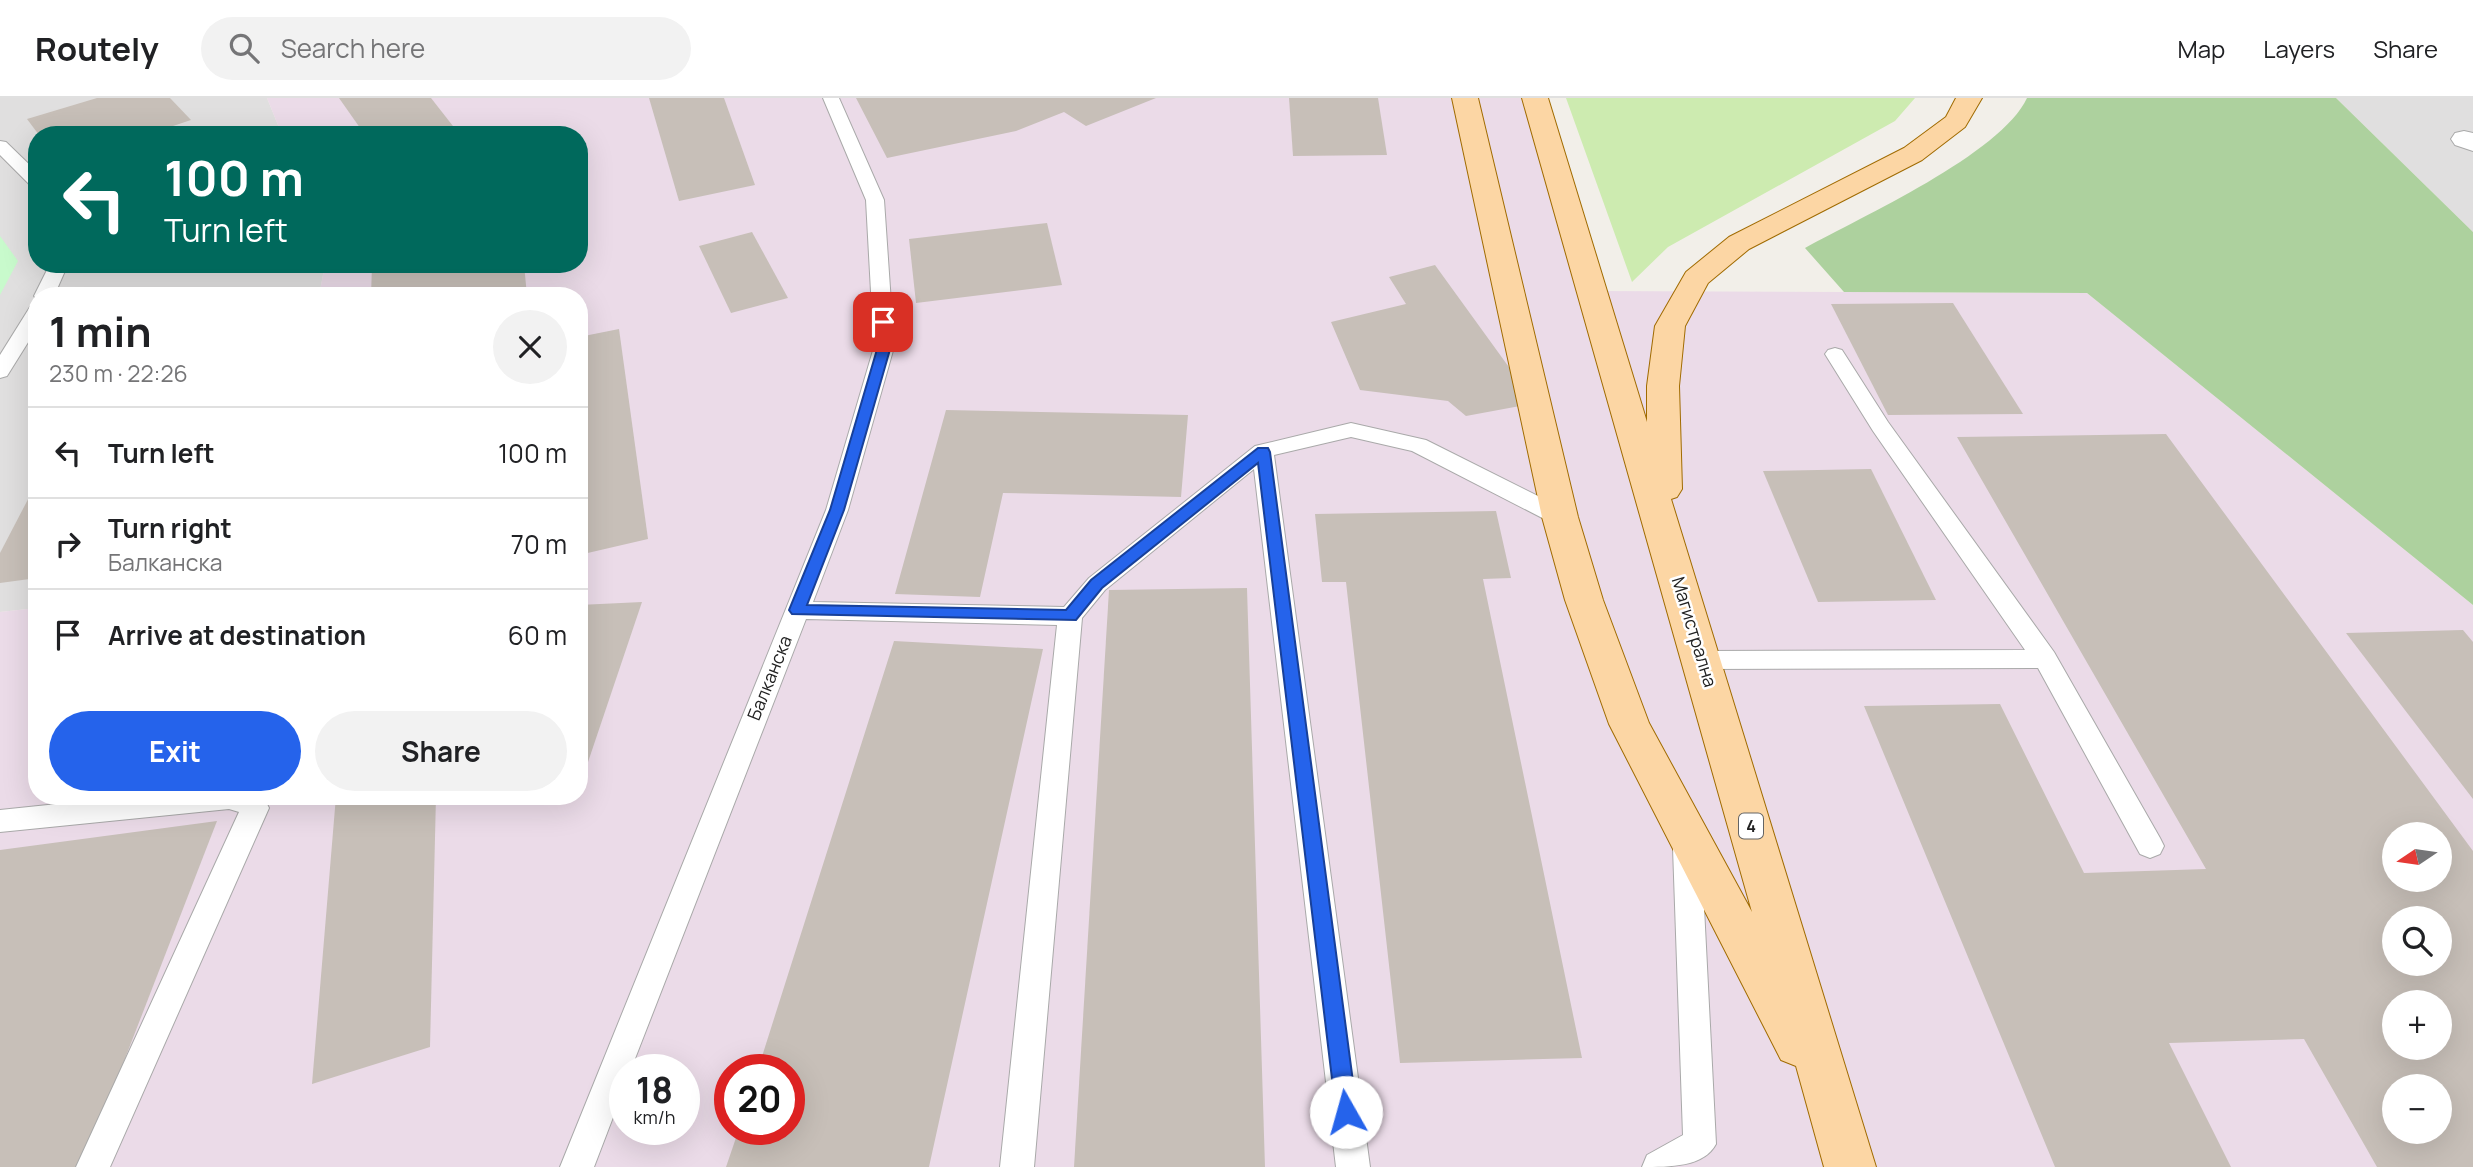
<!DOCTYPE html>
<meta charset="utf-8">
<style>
body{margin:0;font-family:Manrope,sans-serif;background:#f2f2f2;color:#202124;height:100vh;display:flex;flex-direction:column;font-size:26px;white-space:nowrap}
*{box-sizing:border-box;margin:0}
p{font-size:23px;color:#757577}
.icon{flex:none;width:38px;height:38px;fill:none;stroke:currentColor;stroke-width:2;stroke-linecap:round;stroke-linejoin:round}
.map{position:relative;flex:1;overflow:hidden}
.drawer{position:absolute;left:28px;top:189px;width:560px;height:518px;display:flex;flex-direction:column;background:#fff;border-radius:28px;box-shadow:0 7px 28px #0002}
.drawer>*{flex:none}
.hud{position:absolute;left:28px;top:28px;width:560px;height:147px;border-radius:28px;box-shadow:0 7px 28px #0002;background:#00695c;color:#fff;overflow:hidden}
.needle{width:46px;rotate:257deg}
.tools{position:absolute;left:2382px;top:724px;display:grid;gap:14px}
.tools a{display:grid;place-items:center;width:70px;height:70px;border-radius:50%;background:#fff;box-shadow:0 7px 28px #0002;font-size:35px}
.speed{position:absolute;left:609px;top:956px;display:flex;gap:14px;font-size:35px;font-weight:700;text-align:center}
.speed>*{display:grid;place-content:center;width:91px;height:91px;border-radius:50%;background:#fff;box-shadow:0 7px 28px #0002;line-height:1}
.speed small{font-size:18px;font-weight:400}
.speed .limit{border:10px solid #d22;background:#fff;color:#111}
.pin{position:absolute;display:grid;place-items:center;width:60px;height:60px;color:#fff;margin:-30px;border-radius:14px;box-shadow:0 4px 10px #0006}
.me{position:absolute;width:77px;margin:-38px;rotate:353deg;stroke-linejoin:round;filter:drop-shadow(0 0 5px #0008)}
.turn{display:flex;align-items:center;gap:24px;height:147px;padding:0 21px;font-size:32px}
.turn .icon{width:91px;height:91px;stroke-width:2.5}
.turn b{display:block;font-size:49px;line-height:60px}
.round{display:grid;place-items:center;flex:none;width:74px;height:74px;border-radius:37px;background:#f2f2f2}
.head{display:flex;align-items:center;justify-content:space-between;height:119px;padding:0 21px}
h1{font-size:42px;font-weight:700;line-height:52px}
.button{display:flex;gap:14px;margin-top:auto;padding:14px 21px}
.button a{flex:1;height:80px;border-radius:42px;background:#2563eb;color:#fff;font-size:28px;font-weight:700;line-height:80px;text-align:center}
.button a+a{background:#f2f2f2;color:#202124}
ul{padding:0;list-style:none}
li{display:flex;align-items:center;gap:21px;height:91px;padding:0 21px;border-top:2px solid #e0e0e0}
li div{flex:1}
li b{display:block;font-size:26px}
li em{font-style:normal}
header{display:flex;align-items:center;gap:42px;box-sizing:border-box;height:98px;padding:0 35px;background:#fff;border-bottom:2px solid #e0e0e0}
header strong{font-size:33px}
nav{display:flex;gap:38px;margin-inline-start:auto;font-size:24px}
.search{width:490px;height:63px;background:#f2f2f2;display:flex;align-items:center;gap:18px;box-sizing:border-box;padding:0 24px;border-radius:38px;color:#757577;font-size:26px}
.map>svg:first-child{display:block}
</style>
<header>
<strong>Routely</strong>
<div class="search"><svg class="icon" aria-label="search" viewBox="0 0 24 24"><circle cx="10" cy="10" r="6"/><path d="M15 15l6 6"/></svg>Search here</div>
<nav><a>Map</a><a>Layers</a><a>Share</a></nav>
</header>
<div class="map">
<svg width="2473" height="1069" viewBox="0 0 2473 1069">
<rect width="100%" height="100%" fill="#f2efe9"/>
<g fill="#e0dfdf">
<path d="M0,0h267l15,37h-245v129h288l-6,32h-282v312l-37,4z"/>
<path d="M2336,0h137v134z"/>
</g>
<path fill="#ebdbe8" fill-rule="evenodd" d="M267,0h1267l58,193 495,2 386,312v562h-2473v-555l37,-4v188h542v-500h-260l6,-32h254v-129h-297zM2394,737h46v45h-46zM2394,821h46v45h-46zM2394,905h46v45h-46zM625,971h59v60h-59zM730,971h59v60h-59zM2394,989h46v45h-46z"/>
<path fill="#cdebb0" d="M1566,0h349l-20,23 -227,126 -36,35z"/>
<path fill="#add19e" d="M2027,0h309l137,134v373l-386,-312 -243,-1 -39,-44c56,-31 196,-94 222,-150z"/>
<path fill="#c8facc" d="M0,138l18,25 -18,34z"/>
<g fill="#c7bfb8" fill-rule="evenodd">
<path d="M97,0h73l21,22 -45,15h-107l-12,-16z"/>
<path d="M339,0h92l29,37h-95z"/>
<path d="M649,0h75l31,87 -76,16z"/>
<path d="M856,0h300l-70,28 -22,-14 -48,19 -129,27z"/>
<path d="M1289,0h89l9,57 -94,1z"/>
<path d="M1047,125l15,62 -146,18 -7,-64z"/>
<path d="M752,134l36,66 -57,15 -32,-67z"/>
<path d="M372,166h152l3,32h-156z"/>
<path d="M1435,167l76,105 9,36 -54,10 -18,-15 -88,-11 -29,-68 75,-18 -17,-27z"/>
<path d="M1953,205l70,111 -135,1 -57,-111z"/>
<path d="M619,231l29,210 -69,16v-218z"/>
<path d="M946,312l242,5 -7,82 -178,-4 -23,104 -85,-3z"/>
<path d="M2166,336l307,417v316h-96l-73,-128 -135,4 62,124h-176l-191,-461 136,-2 84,169 122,-4 -249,-432zM2394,737h46v45h-46zM2394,821h46v45h-46zM2394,905h46v45h-46zM2394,989h46v45h-46z"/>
<path d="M1871,371l65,131 -118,2 -55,-131z"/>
<path d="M37,384v96l-37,5v-30z"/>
<path d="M1496,413l15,67 -28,1 99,479 -182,5 -54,-481h-24l-7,-68z"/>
<path d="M1247,490l18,579h-191l35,-577z"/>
<path d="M642,504l-56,166 -7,1v-164z"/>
<path d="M2463,532l10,12v157l-127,-166z"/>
<path d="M894,543l149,8 -114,518h-203l13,-38h50v-60h-31z"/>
<path d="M336,698h100l-6,251 -118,37z"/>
<path d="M217,723l-134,346h-83v-317z"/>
</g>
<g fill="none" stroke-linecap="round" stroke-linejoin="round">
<g stroke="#a9a9a9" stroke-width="2">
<g id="service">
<path d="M823,0h16l45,102 10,147 -46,163 -35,92 251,5 25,-29 166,-132 96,-23 75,17 142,71 3,6 -3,6 -8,2 -8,-2 -140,-72 -61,-14 -77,18 96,712h-34l-82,-698 -149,121 -23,28 -48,549h-34l57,-542 -251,-6 -175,450h-6v17l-31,81h-34l266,-657 48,-163 -8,-147z"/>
<path d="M0,43l6,1 31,30v15l-6,-1 -31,-31z"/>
<path d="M50,166h18l-14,32h-17v3l-3,-3z"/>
<path d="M37,207v23l-30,48 -7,2v-23l30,-48z"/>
<path d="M1835,250l7,2 46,72 166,230 106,186 4,8 -4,8 -10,4 -10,-4 -102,-186 -336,1 -9,-2 -3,-7 3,-7 9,-2 323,-1 -152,-219 -48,-77 3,-4z"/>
<path d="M134,698h125l6,4 4,8 -159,359h-34l163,-355 -10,-3 -229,23v-22z"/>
<path d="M1687,738l10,4 4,8 15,296c-12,23 -46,23 -74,23l5,-12 36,-20 -10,-287 4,-8z"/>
</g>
</g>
<g stroke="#a9a9a9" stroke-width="2">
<path id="minor" d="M2464,33l9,2v18l-18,-6 -4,-6 4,-6z"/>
</g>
<g stroke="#a06b00" stroke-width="2">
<path id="primary" d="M1452,0h26l100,419 25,83 46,123 103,189 -230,-814h26l99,324v-36l8,-60 31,-54 43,-35 175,-89 42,-31 10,-19h26l-17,29 -43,33 -173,89 -41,34 -23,43 -6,60 3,103 -5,8 -6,2 205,668h-52l-28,-101 -15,-6 -172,-336 -44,-124 -23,-83z"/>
</g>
<use href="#service" fill="#fff" fill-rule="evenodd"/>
<use href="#minor" fill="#fff" fill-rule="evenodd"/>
<use href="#primary" fill="#fcd6a4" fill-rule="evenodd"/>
</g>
<path fill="#2563eb" stroke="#184099" stroke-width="2" d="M883,220l6,4 2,24 -47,164 -37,95 259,5 25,-30 167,-132h10l2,4 87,660 -3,7 -8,3 -7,-3 -3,-7 -78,-649 -156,125 -26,32 -284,-6 -3,-4 41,-100 48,-164 -2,-24z"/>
<g text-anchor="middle" stroke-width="5" stroke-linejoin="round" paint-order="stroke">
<rect fill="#fff" stroke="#646464" stroke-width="2" x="1739" y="715.5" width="24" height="25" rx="5"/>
<g font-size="16" font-weight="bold" fill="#222">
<text x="1751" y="734">4</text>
</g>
<g font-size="18" fill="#222" stroke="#fff">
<text transform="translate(1694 534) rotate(73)" y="6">Магистрална</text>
<text transform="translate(770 580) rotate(-68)" y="6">Балканска</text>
</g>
</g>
</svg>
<div class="tools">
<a><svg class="needle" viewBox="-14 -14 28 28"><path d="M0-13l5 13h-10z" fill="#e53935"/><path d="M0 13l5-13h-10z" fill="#757577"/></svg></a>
<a><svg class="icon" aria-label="search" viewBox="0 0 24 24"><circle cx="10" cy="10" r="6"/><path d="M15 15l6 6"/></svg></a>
<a>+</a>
<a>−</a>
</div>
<div class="speed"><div>18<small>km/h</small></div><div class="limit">20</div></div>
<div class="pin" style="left:883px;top:224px;background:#d93025"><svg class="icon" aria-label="arrive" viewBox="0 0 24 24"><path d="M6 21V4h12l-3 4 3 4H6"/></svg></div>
<svg class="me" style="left:1346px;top:1014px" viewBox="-20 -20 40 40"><circle r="19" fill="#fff"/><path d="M0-13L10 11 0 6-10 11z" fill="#2563eb"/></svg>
<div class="hud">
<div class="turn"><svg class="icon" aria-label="left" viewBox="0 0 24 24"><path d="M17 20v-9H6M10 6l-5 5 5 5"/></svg><div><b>100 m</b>Turn left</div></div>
</div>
<section class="drawer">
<div class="head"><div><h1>1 min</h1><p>230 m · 22:26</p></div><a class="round"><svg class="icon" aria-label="close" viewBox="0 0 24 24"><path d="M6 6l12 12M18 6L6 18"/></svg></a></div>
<ul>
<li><svg class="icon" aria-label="left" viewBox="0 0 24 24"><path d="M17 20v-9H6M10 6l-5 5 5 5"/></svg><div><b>Turn left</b></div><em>100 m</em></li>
<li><svg class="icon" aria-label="right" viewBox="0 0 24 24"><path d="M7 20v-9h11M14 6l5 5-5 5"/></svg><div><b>Turn right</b><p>Балканска</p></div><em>70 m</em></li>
<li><svg class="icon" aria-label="arrive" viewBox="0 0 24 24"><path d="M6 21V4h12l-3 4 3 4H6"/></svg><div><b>Arrive at destination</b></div><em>60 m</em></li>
</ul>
<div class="button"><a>Exit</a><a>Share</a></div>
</section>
</div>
